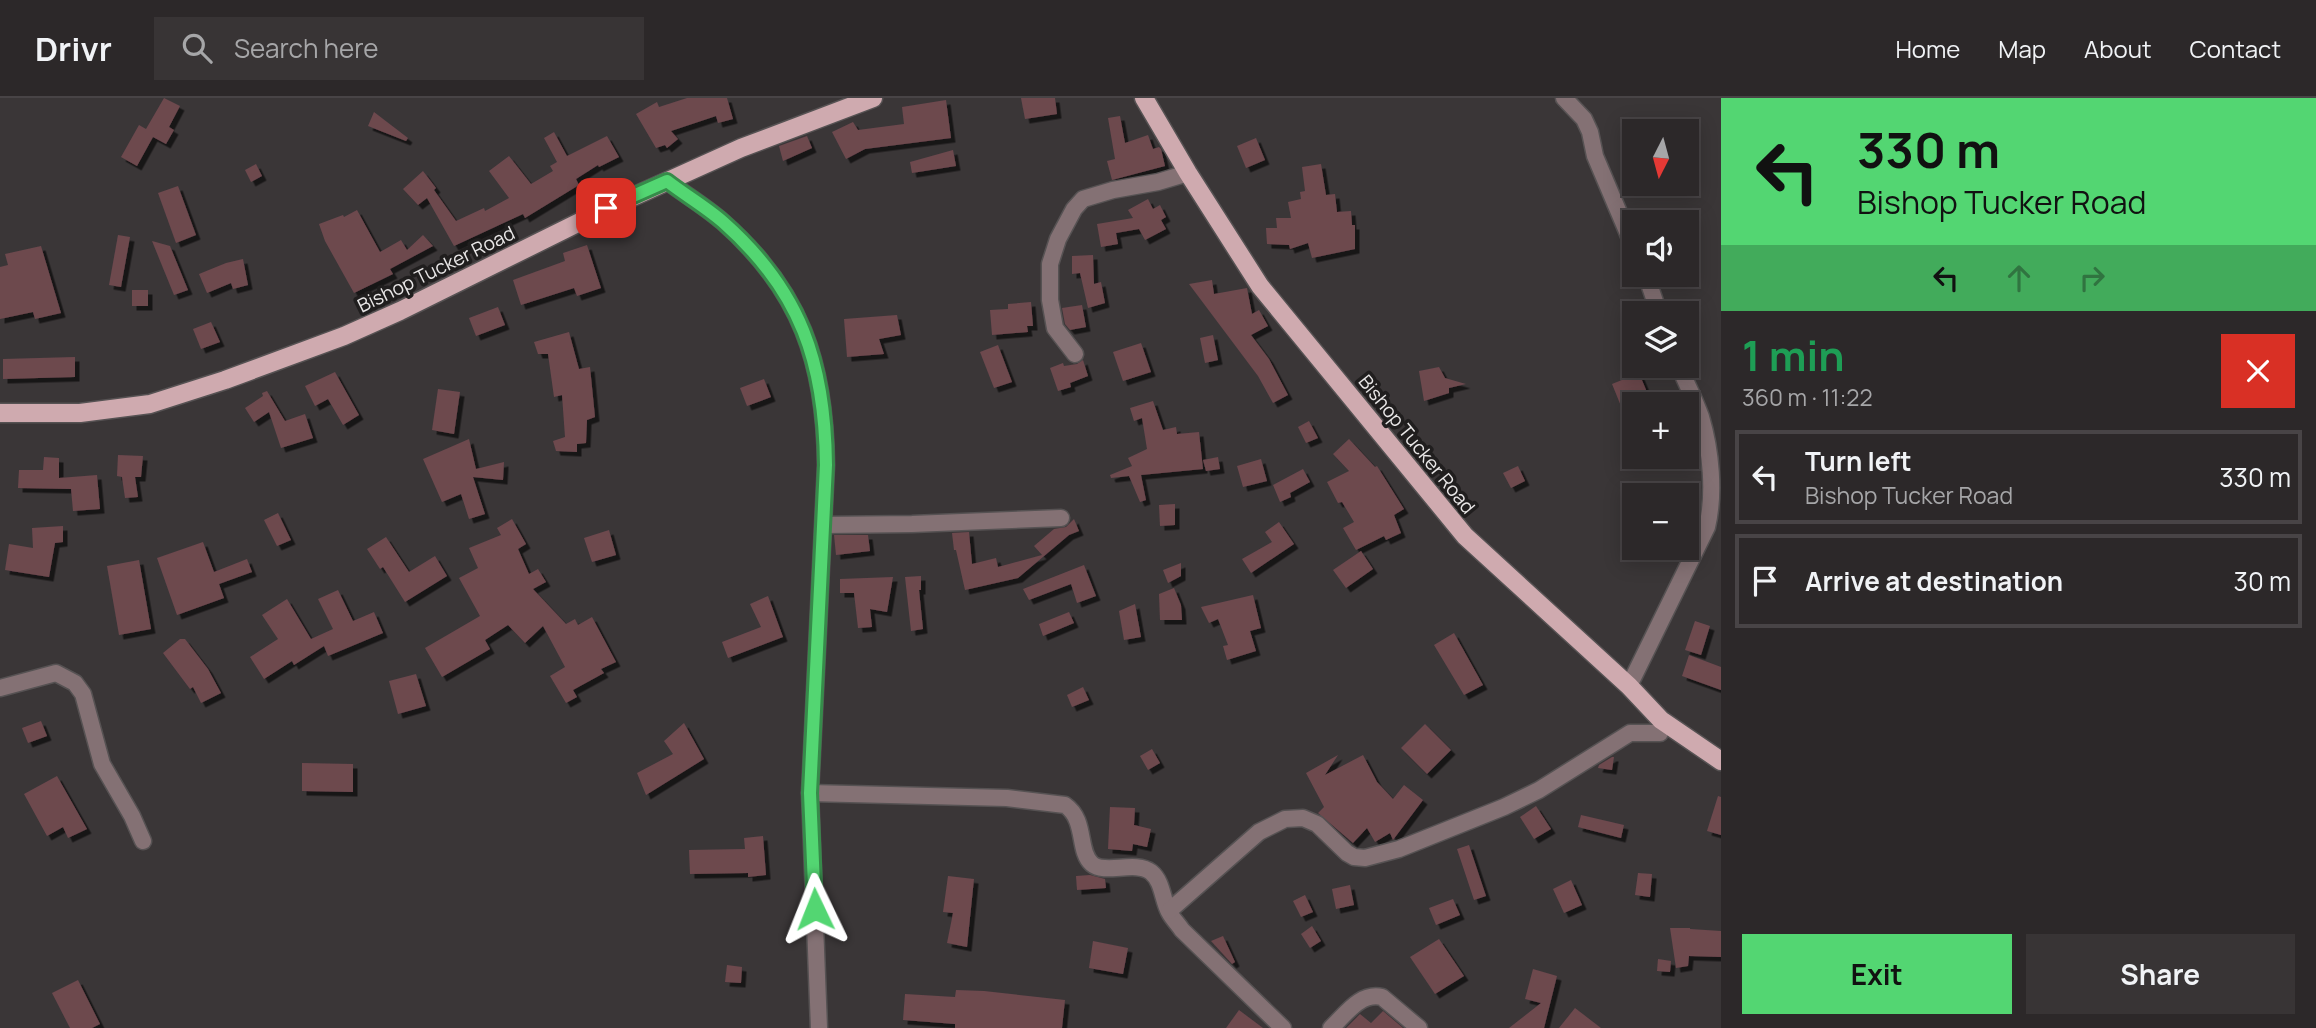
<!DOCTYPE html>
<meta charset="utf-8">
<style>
body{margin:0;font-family:Manrope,sans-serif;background:#383435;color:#f1f3f6;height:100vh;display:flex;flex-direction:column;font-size:26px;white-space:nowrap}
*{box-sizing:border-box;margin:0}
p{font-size:23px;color:#a6a6a8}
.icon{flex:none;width:38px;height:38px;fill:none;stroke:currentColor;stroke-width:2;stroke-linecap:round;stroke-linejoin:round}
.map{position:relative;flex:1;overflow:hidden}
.sheet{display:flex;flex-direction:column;background:#2c2829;width:595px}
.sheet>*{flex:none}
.banner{background:#53d672;color:#111;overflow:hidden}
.needle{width:46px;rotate:186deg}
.buttons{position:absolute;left:1622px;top:21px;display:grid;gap:14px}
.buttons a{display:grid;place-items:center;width:77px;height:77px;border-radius:0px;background:#2c2829;box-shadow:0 4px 18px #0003,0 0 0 2px #484446;font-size:35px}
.pin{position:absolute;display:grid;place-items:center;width:60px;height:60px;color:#fff;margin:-30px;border-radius:14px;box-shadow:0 4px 10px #0006}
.me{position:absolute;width:77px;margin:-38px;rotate:358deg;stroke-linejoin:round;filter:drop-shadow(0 0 5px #0008)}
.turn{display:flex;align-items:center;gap:24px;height:147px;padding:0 21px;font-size:32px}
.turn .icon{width:91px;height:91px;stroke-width:2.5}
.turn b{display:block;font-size:49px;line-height:60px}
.lanes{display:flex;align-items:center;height:66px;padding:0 21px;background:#0003;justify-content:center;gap:35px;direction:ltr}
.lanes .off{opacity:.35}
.round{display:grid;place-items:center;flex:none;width:74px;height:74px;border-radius:0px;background:#383435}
.overview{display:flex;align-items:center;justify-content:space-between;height:119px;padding:0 21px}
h1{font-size:42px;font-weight:700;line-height:52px;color:#1e9e55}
.cta{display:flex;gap:14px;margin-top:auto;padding:14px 21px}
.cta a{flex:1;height:80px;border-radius:0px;background:#53d672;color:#111;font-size:28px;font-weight:700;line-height:80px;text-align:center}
.cta a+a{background:#383435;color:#f1f3f6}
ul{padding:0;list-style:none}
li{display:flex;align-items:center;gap:21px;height:94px;margin:0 14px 10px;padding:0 7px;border:4px solid #484446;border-radius:0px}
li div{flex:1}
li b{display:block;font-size:26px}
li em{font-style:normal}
header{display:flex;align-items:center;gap:42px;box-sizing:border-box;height:98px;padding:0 35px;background:#2c2829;border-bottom:2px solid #484446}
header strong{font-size:33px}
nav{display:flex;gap:38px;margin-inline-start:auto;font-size:24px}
.search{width:490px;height:63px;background:#383435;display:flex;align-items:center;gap:18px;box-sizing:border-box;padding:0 24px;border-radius:0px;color:#a6a6a8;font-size:26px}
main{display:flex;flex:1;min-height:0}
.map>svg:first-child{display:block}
</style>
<header>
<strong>Drivr</strong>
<div class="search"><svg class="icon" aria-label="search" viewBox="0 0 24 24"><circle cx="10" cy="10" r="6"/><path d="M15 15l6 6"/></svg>Search here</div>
<nav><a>Home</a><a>Map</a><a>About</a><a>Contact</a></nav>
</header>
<main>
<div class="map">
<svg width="1721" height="930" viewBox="0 0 1721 930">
<defs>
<filter id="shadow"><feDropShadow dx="4.5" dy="4.5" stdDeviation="0" flood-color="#0009"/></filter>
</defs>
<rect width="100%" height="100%" fill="#3a3637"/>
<g fill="#6d484e" filter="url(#shadow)">
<path d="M164,0l16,8 -11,21 5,3 -8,14 -13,-7 -16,29 -16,-9 18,-32 7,4z"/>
<path d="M687,0h40l6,21 -15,4 -2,-7 -45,15 7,8 -11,9 -2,-3 -9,3 -20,-34 21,-12 2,5z"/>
<path d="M1021,0h34l2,16 -32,5z"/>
<path d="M946,2l5,38 -86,11 -19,10 -14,-27 21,-10 5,8 46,-6 -2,-17z"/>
<path d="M374,14l34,26 -2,3 -38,-15z"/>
<path d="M1120,18l5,27 23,-8 5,14 6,-2 2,2 4,17 -53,14 -5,-19 8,-2 -7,-41z"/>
<path d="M554,34l13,24 40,-20 12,21 -20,10 -1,-2 -22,14 3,6 -54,33 -2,-4 -69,32 -27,-48 -9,7 -15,-16 20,-18 13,17 -2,2 22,31 28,-13 1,3 24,-13 -20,-27 20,-15 22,28 22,-13 -3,-5 7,-4 -13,-24z"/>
<path d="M807,38l5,12 -29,13 -4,-15z"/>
<path d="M1256,40l9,22 -19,8 -9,-22z"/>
<path d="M953,52l3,16 -44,7 -2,-11z"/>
<path d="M256,66l6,12 -11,6 -6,-12z"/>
<path d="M1321,66l5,31 9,-1 2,18 14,-1 1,14h3v24l-43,9 -4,-15 -18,6 -1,-4 -22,-1 -1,-16h11l-1,-10h15l-3,-16 13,-3 -1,-7 5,-1 -3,-24z"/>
<path d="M178,88l18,49 -20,8 -18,-50z"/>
<path d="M1148,101l5,10 7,-4 6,12 -5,3 5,9 -21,11 -6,-11 -23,4 2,11 -17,3 -4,-23 36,-6 -5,-8z"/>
<path d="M357,112l23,42 21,-12 6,10 16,-15 10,11 -43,23 3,5 -39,19 -29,-52 -6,-17 24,-9 1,2z"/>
<path d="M118,137l12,2 -9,50 -12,-2z"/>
<path d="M152,143l18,5 18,44 -14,5z"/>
<path d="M587,147l14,43 -24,8 -3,-8 -53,17 -8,-25 52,-19 -2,-8z"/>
<path d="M41,148l20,67 -26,6 -2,-7 -33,7v-52l8,-2 -3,-11z"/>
<path d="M1093,157l1,29 7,-2 4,21 -17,5 -8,-35 -8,1v-18z"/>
<path d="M243,161l5,26 -15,4 -2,-6 -24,10 -8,-19 27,-11z"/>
<path d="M1212,182l2,14 33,-6 5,26 7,-4 9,16 -17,9 18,24 19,36 -15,8 -15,-27 -69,-92z"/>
<rect x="132" y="192" width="16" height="16"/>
<path d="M1031,204l2,24h-6l1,6 -36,3 -2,-25 18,-1v-5z"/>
<path d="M1082,207l4,22 -16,3 -5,-6 -3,-16z"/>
<path d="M498,209l7,18 -29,11 -7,-18z"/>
<path d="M897,217l4,20 -22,4 5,15 -37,3 -3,-38z"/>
<path d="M211,224l9,20 -19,7 -8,-20z"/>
<path d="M569,234l10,37 11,-2 5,50 -8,3 -1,23 -9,1v8l-21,-1 -3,-10 12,-4 -3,-42 -8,2 -6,-43h-10l-4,-12z"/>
<path d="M1213,237l5,25 -13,3 -5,-25z"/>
<path d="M1141,245l10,29 -28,9 -10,-29z"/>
<path d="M998,247l14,37 -18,6 -14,-36z"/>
<path d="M75,259v20l-72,2v-20z"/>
<path d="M1083,262l5,16 -18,7 1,4 -13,4 -8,-23 13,-5 1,3 13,-2z"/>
<path d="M1439,269l6,11 21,6 -17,4v5l-25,8 -5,-30z"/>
<path d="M335,274l24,43 -16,10 -15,-26 -13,7 -10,-20z"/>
<path d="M1639,275l13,31h-18v34l-22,-54z"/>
<path d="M764,281l7,18 -24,9 -7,-18z"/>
<path d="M438,291l22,3 -6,42 -22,-4z"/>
<path d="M267,293l18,30 20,-7 8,24 -32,10 -12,-36 -15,10 -9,-14 18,-12 -1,-3z"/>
<path d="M1153,303l10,29 13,-3 1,7 22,-2 4,37 -62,6 5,25 -6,2 -11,-26 -18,2 -1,-3 22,-9 -4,-8 19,-9 -5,-31 -8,3 -4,-13z"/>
<path d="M1309,323l9,17 -12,5 -8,-16z"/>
<path d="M469,341l7,30 28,-7 -1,18 -30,-3 12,37 -16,5 -8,-25 -19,8 -19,-43z"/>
<path d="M1349,341l26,28 2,-1 27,43 -10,6 7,18 -15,7 -2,-4 -28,14 -13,-22 11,-6 -12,-20 -4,1 -11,-21 22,-11 -16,-17z"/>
<path d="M118,357l25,1 -2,21h-6l3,20 -13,1 -3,-21 -5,-1z"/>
<path d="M44,359l15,1v20l38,-3 3,34 -27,2 -2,-22 -53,-1 1,-18h24z"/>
<path d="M1218,359l2,12 -14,2 -3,-11z"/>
<path d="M1261,361l6,22 -24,6 -6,-21z"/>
<path d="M1518,368l7,15 -14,7 -8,-15z"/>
<path d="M1303,371l7,13 -20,11 1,4 -11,5 -7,-17z"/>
<path d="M1175,406v21l-15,1 -1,-21z"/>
<path d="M278,415l13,27 -14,6 -13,-26z"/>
<path d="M512,421l14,25 -8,5 11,25 9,-5 8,13 -13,7 33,35 9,-5 3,6 14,-8 24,45 -15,7 3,4 -31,17 4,7 -11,6 -16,-27 15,-9 -22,-41 -18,17 -17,-18 -23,15 5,9 -48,28 -17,-29 55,-32 -21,-38 19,-10 -9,-20 32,-13 -4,-7z"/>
<path d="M1074,421l5,12 -10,4 -51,43 -53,12 -9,-40h-2l-2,-17 17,-1 3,32 24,-6 2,9 44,-12 -8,-9 20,-17 12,-2z"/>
<path d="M1279,424l15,22 -43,29 -9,-14 30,-17 -7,-10z"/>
<path d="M63,428v16l-8,1 -6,34 -44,-7 4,-26 24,4 -1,-20z"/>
<path d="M609,432l7,25 -24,7 -8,-24z"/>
<path d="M834,437h34l2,16 -34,4z"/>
<path d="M386,439l23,35 26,-16 12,20 -42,26 -22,-35 -3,2 -13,-20z"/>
<path d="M203,444l11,30 33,-13 5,13 -33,12 5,14 -47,17 -20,-57z"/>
<path d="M1361,453l12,18 -27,19 -13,-18z"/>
<path d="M139,462l12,69 -32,6 -12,-69z"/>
<path d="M1181,465v13l-13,7 -5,-13z"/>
<path d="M1084,467l12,31 -19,7 -6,-19 -42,16 -6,-11z"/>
<path d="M921,478v14h-2l4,39 -12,2 -6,-54z"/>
<path d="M893,479l-6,35 -17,-3 2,18 -14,1 -4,-35h-14v-14z"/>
<path d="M1174,490l7,17 1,15h-22l-1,-26z"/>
<path d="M338,492l15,31 21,-9 9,21 -55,23 -4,-10 -30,19 -2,-4 -28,18 -14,-22 28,-18 -16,-24 25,-16 24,40 22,-10 -15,-30z"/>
<path d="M1253,497l8,33 -11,3 6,20 -29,9 -4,-14 5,-1 -10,-26 -9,4 -8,-16z"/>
<path d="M768,498l15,41 -55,21 -6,-16 39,-15 -11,-23z"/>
<path d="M1135,506l6,33 -17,3 -5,-29z"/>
<path d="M1069,514l5,11 -31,13 -4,-12z"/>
<path d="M1695,523l15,5 -9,29 -16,-5z"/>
<path d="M1454,535l29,52 -19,10 -30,-50z"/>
<path d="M180,541h5l23,30 13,24 -20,10 -8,-16 -3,2 -27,-36z"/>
<path d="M1689,557l32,12v23l-39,-14z"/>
<path d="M416,576l10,32 -28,8 -9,-33z"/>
<path d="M1083,589l6,13 -17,7 -5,-12z"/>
<path d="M41,623l6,15 -19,7 -6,-15z"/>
<path d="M684,625l20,36 -58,36 -9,-22 36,-19 -9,-13z"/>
<path d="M1425,626l26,26 -24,24 -26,-26z"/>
<path d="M1152,651l8,14 -12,7 -8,-14z"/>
<path d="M1338,657l-13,20 38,-20 14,27 16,17 11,-14 19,15 -30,40 -3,-7 -15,9 -8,-14 -14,15 -35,-30 6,-6 -18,-34z"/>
<path d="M1612,659h2l-2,13 -14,-2 1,-3z"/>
<path d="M302,665l51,1v28l-51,-1z"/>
<path d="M57,678l30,53 -19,9 -5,-11 -16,9 -23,-42z"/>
<path d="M1718,698l3,1v38l-14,-4z"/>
<path d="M1536,708l15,23 -17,10 -14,-22z"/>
<path d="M1110,709l25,1 -1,17 17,4 -4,18 -14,-3 -1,7 -24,-2z"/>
<path d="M1581,717l43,10 -3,13 -43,-11z"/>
<path d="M763,738l3,39 -18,2v-4l-58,1 -1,-24 56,-1 -1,-11z"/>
<path d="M1469,747l17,51 -12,4 -17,-51z"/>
<path d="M1638,775l14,1 -2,23 -15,-2z"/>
<path d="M1090,777l15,4 1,9 -29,2 -1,-14z"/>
<path d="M948,778l26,3 -7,68 -20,-4 6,-30 -10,-1z"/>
<path d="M1571,782l11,25 -18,8 -11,-24z"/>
<path d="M1350,787l4,20 -18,4 -4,-20z"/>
<path d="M1305,797l8,17 -12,5 -8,-16z"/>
<path d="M1453,801l7,16 -24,10 -7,-17z"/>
<path d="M1312,828l9,15 -11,7 -9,-14z"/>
<path d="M1670,830h20v1l31,2v26l-32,-1 -1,10 -12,2z"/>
<path d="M1223,838l12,26 -3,2 -21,-23z"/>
<path d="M1439,841l25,37 -29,18 -25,-37z"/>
<path d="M1093,843l35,7 -5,26 -34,-6z"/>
<path d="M1658,861l13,2 -1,11 -13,-1z"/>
<path d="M727,867l15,2 -1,16 -16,-1z"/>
<path d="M1533,871l24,7 -13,52h-35l32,-25 -16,-4z"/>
<path d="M78,882l22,44 -8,4h-22l-18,-35z"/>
<path d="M956,892l28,1 81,9 -3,28h-107v-4l-52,-4 2,-26 50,3z"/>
<path d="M1575,910l26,20h-42z"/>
<path d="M1239,912l24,18h-37z"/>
<path d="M1383,913l20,17h-57l14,-14 11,9z"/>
</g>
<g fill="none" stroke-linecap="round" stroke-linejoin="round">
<g stroke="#565253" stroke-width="19">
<g id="minor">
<path d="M1564,0l20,21 6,13 5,24 39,92"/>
<path d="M667,83c19,14 39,26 56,41 78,69 102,141 103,243l-16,328 9,235"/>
<path d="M1646,177l13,38"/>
<path d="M1075,256l-20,-26 -5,-28v-36l8,-25 16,-30 9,-10 30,-9 45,-8 30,-9"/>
<path d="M824,427l88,-1 149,-6"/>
<path d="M1629,588l78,-159c8,-34 4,-76 -6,-110 -6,-17 -15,-34 -22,-51"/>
<path d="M0,590l56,-15 19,10 8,11 19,70 30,52 11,25"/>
<path d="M810,695l197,5 58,7c22,15 12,46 27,59 13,11 43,-4 59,8 12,10 11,27 18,40 3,6 9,12 13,18l101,98"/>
<path d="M1169,813l90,-79 26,-13 18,-1 14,6 30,29 7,4 11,1 34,-9 105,-42 35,-17 91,-57h30"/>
<path d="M1331,930c15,-14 29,-36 51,-31l37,31"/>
</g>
</g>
<g stroke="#565253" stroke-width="21">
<g id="major">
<path d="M1144,0l44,75 72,113 205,250 164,150 32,34 60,41"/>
<path d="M0,315h80l70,-9 75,-24 119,-44 56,-25 206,-102 135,-61 132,-50"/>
</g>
</g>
<use href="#minor" stroke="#847174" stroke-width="16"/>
<use href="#major" stroke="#cfaaaf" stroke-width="18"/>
</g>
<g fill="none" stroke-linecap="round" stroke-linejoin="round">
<g stroke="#368b4a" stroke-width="18">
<path id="route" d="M606,110l61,-27c18,14 39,26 56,41 78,69 102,141 103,243l-16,328 5,116"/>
</g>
<use href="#route" stroke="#53d672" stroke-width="12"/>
</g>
<g text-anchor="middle" stroke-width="7" stroke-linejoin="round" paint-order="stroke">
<g font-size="19" fill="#e9e7e7" stroke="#201e1e">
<text transform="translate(436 171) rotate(-26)" y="7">Bishop Tucker Road</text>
<text transform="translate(1417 346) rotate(51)" y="7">Bishop Tucker Road</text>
</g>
</g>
</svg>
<div class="buttons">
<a><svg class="needle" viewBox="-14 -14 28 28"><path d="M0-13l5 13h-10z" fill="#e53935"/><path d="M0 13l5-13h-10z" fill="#a6a6a8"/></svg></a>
<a><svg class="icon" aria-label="sound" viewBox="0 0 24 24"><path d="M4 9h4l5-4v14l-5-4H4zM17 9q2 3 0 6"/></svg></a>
<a><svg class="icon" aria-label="layers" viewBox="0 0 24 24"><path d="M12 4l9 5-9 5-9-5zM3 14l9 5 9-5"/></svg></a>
<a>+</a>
<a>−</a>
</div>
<div class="pin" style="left:606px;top:110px;background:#d93025"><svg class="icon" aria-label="arrive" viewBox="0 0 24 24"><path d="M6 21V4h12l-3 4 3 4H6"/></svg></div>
<svg class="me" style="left:815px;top:811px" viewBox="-20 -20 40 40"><path d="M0-17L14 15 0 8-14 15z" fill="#53d672" stroke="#fff" stroke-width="4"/></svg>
</div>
<section class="sheet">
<div class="banner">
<div class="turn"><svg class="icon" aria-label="left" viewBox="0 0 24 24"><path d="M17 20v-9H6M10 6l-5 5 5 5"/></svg><div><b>330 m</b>Bishop Tucker Road</div></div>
<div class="lanes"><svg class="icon" aria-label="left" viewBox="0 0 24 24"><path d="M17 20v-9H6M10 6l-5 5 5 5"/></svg><svg class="icon off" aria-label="ahead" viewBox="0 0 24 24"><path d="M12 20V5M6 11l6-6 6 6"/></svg><svg class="icon off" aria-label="right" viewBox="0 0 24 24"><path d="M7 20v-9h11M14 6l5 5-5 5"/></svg></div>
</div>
<div class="overview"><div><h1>1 min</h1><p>360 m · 11:22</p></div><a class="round" style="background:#d93025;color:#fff"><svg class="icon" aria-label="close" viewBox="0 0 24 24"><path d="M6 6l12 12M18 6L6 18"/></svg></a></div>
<ul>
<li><svg class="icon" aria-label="left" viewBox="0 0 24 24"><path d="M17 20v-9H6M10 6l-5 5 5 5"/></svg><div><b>Turn left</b><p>Bishop Tucker Road</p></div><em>330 m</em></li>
<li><svg class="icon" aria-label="arrive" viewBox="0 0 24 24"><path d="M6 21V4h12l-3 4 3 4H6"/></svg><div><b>Arrive at destination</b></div><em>30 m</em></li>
</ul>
<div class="cta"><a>Exit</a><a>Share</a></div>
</section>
</main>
